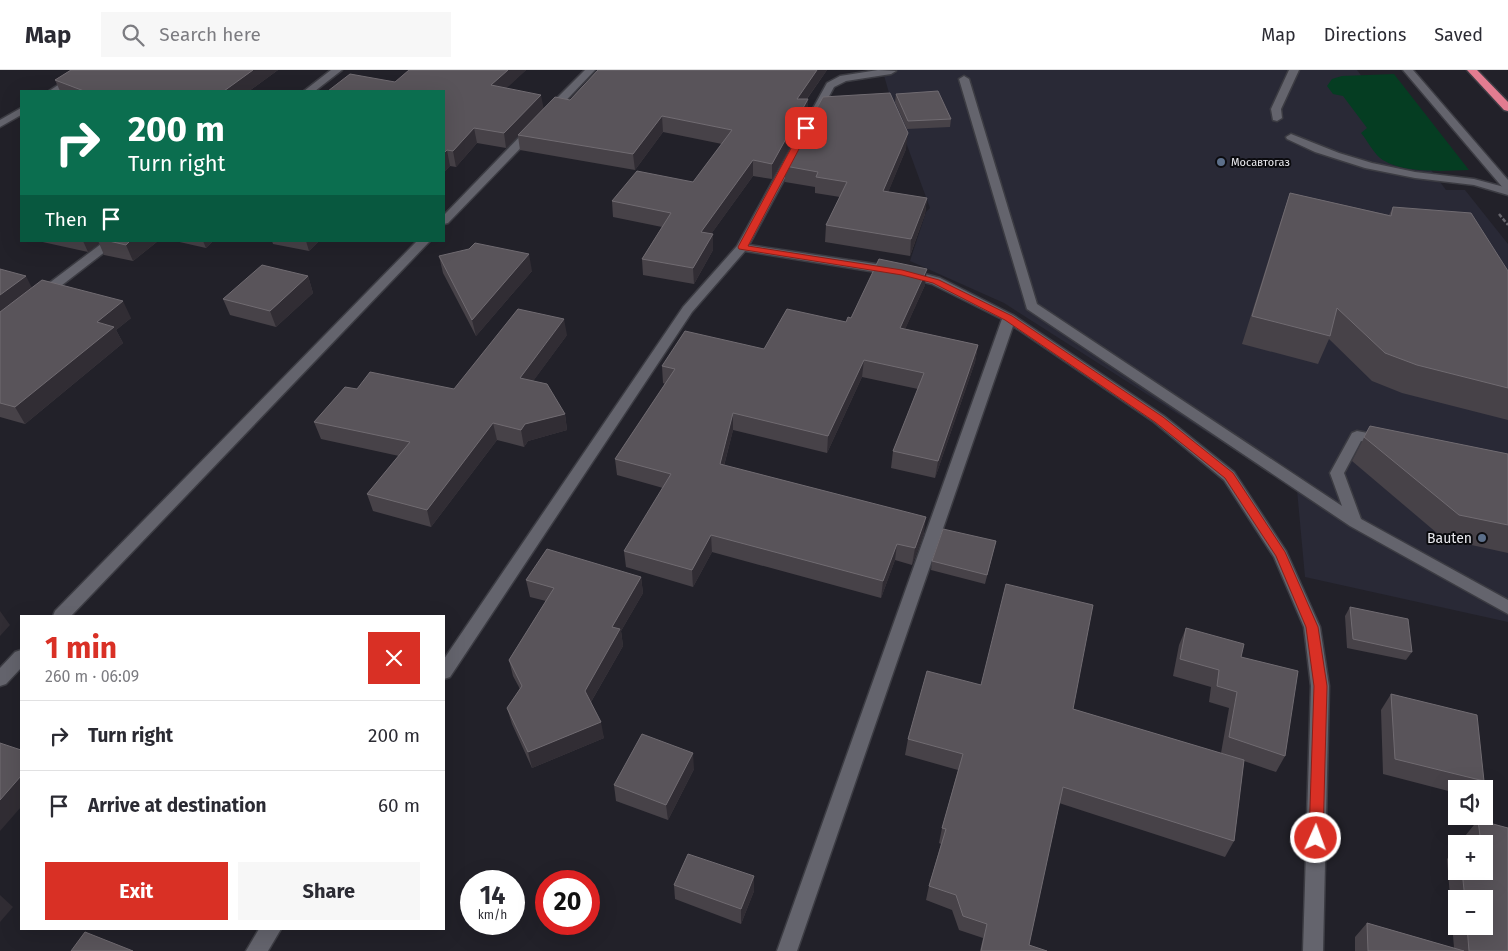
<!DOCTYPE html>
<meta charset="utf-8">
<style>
body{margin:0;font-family:"Fira Sans",sans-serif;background:#f7f7f7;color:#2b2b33;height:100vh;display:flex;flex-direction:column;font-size:19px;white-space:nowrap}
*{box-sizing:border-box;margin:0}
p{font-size:16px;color:#7c7c81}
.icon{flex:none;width:28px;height:28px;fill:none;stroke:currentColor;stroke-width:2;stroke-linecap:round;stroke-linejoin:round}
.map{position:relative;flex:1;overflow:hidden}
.side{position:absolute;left:20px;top:545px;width:425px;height:315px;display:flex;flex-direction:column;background:#fff;border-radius:0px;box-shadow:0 5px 20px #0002}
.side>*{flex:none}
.hud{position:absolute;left:20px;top:20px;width:425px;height:152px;border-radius:0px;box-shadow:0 5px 20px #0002;background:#0b6e4f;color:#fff;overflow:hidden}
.controls{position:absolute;left:1448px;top:710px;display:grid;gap:10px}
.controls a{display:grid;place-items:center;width:45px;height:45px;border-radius:0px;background:#fff;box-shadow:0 5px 20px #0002;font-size:25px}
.speed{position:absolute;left:460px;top:800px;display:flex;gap:10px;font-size:25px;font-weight:700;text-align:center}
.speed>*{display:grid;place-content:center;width:65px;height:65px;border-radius:50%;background:#fff;box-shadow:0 5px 20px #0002;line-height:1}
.speed small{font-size:12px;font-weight:400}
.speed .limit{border:8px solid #d22;background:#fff;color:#111}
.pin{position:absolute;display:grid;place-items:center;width:42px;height:42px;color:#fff;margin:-21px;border-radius:10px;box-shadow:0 2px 8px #0006}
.me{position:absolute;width:55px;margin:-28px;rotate:2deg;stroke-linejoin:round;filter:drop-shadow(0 0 4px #0008)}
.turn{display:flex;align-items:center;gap:18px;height:105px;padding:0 25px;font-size:22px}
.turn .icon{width:65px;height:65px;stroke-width:2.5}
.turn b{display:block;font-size:35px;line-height:42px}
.then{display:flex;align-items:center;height:48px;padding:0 25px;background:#0003;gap:10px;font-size:19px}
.round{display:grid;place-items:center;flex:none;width:52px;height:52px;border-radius:0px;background:#f7f7f7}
.head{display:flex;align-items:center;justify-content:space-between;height:85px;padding:0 25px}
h1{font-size:30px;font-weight:700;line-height:38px;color:#d93025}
.cta{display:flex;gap:10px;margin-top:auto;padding:10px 25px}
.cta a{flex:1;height:58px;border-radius:0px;background:#d93025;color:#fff;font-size:20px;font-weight:700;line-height:58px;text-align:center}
.cta a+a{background:#f7f7f7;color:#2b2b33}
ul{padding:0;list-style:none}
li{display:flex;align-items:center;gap:15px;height:70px;padding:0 25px;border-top:1px solid #e1e1e2}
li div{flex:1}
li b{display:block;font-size:19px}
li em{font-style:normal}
header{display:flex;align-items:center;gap:30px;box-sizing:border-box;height:70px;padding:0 25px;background:#fff;border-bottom:1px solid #e1e1e2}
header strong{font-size:24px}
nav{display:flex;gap:28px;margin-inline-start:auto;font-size:18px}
.search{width:350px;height:45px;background:#f7f7f7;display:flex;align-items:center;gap:12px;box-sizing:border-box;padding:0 18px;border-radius:0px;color:#7c7c81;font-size:19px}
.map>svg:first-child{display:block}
</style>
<header>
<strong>Map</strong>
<div class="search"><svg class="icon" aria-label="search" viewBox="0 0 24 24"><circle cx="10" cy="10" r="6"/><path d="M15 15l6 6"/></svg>Search here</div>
<nav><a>Map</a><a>Directions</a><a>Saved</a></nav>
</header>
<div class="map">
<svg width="1508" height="881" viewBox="0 0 1508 881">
<rect width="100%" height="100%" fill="#222129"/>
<path fill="#292936" d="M877,0h480l89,120h19l43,54v378l-203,-45 -8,-87 -293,-187 -94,-42 16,-49 4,-4 -37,-101 -10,-35z"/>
<path fill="#053d22" d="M1394,4l75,96c-25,1 -68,4 -89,-12 -7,-6 -13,-18 -19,-25l6,-5 -24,-32 -10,-2 -6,-8 5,-7 10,-3z"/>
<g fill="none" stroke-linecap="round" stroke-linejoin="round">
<g stroke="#3c3c43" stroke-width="3">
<g id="lane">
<path d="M81,0h12l-33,21h-11z"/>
<path d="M331,0h11l-27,21h-11z"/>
<path d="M585,0h10l-42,44h-8v-4z"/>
<path d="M878,0l18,1 -5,3 -45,7 -12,6 -85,158 153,23 38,10 73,37 151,101 70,56 52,79 34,76 9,59 -6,265h-20l8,-265 -7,-59 -30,-70 -50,-77 -70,-58 -141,-96 -216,625h-20l225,-632 -70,-35 -31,-8 -156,-25 -53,61 -242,365 -6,2v-20l239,-352 54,-61 90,-163 13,-7z"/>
<path d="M1289,0h10l-18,39 1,9 -5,3 -4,-1 -2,-11z"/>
<path d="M964,6l5,3 68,225 305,202 -12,-33 22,-40 5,-2 32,6 2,3 -2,3 -5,2 -23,-4 -17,32 17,46 147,81v14l-158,-88 -323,-217 -68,-230z"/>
<path d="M21,38v7l-21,12v-7z"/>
<path d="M533,56l4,1 1,2 -1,2 -89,92 -4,1v-9l85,-88z"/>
<path d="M1291,64l48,19 33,10 43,9 59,7 34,9v7l-34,-10 -59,-7 -50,-10 -50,-16 -28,-13 -1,-2z"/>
<path d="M105,171h14l-75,58h-8l-2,-3 2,-3z"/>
<path d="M417,171h13l-359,375h-18l2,-5z"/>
<path d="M21,580v18l-15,16 -6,2v-18l15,-16z"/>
<path d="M259,859h22l-13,22h-22z"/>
</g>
</g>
<g stroke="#3c3c43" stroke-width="3">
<path id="street" d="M1403,0h10l95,110v10l-4,-1z"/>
</g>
<g stroke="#3c3c43" stroke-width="3">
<path id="highway" d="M1467,0h10l31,32v9l-4,-1z"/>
</g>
<path stroke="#67666d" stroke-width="2.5" stroke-dasharray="4 2" stroke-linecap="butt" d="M1499,144l9,11"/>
<use href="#lane" fill="#64646d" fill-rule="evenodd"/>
<use href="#street" fill="#64646d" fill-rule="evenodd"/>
<use href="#highway" fill="#e27c90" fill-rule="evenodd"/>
</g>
<g fill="#474248" fill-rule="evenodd">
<path d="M71,0h207l-29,21h-189l-5,-11z"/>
<path d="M453,0h73l-20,18 37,21 27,-9 28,-30h229l-20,29 1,15 -36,65 -19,-3 -42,58 2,16 -19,34 -51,-9 -1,-16 20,-32 -49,-10 -1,-16 81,-19 29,-38 -59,-12 -28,38 -115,-20 -2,-14 -12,12 -29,-5 -21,24 -6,-1 -6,6v-81l-49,-9z"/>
<path d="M896,24l55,25 -1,8 -43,2 -12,-27z"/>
<path d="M906,79l-18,43 39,6 -2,16 -15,42 -85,-14 1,-17 14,-28 -25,-4v-6l-30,-5v-16z"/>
<path d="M1290,123l99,22 4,-8 115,64v149l-106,-27 -30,-12 -43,-42 -11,25 -76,-20 39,-124z"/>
<path d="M38,171h120l-25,20 -29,-6 -5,-12 -11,9z"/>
<path d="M175,171h38l-7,7z"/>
<path d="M272,171h47l-10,10 -36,-7z"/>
<path d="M439,186l93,15 -56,65 -33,-63z"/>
<path d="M0,199l32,19 99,30 -15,12 7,13 -98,81 -25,-7z"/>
<path d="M308,206l5,17 -37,34 -46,-12 -7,-16z"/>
<path d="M925,215l-20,44 73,16 -3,17 -40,116 -44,-10 2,-17 25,-62 -56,-12 -35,76 -94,-23 -9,36 200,67 -12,32 -17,-5 -14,38 -169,-46 -19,35 -67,-20 -2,-16 39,-63 -46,-13 -2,-16 50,-75 -2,-1 -1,-17 102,-17 82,-27 5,-4z"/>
<path d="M567,265l-34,46 32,33 2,16 -39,11 -4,6 -27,-7 -66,87 -58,-16 -6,-17 32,-38 -78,-17 -7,-17 43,-33h97z"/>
<path d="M1370,356l138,28v99l-64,-14 -92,-78z"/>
<path d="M996,471l-11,43 -54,-14 1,-9z"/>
<path d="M641,507l2,16 -22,38 2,15 -32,56 13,36 -72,30 -20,-44 -5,-16 13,-19 -7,-13 -4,-16 37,-59 -16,-4 -4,-17z"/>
<path d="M1350,537l62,45 -6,8 -59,-12 -2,-32z"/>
<path d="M1186,558l55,29 44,99 -9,16 -32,-11 -10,80 -9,16 -166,-54 -30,142 18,6h-67l3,-13 -24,-8 -7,-20 -26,-10 3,-14 12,-42 -2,-1 3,-15 16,-58 -53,-15 3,-16 73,-54 92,24 160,48 -12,-4 8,-45 -20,-6 2,-15 -38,-11 6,-31z"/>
<path d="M1391,624l93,87 -6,8h-22v4l-73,-19 -2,-64z"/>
<path d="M694,699l-26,51 -52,-19 -2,-16z"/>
<path d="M1478,750l30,8v123h-153v-14l12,-14 87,25 -7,-89 9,-11v23h28v-27h-19v-8zM1456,829h28v27h-28z"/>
<path d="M674,815l80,6 -13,33 -66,-25z"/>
</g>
<g fill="#312d34">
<path d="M253,0h25l-29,21h-25z"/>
<path d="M508,0h18l-33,31 -2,-16z"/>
<path d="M817,0h10l-31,44 1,-15z"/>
<path d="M541,25l3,15 -26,25v1l-12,12 -2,-15z"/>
<path d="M808,29v15l-36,65v-15z"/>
<path d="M662,46l1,16 -28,38 -2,-16z"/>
<path d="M474,58l3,15 -21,24 -3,-16z"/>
<path d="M908,63l-2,16 -24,58 1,-16z"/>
<path d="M447,80l3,16 -6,6v-19z"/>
<path d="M753,90v16l-52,72v-16z"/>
<path d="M927,128l-2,16 -15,42 1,-17z"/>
<path d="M713,164v16l-19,34 -1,-16z"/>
<path d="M83,171h15l1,2 -11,9z"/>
<path d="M130,171h28l-25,20 -7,-16z"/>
<path d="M203,171h10l-7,7z"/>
<path d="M306,171h13l-10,10z"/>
<path d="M529,184l3,17 -56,65 -4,-16z"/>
<path d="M927,199l-2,16 -27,60 2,-17z"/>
<path d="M26,206l8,16 -34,27v-24z"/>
<path d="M308,206l5,17 -37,34 -6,-16z"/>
<path d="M123,231l8,17 -15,12 7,13 -98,81 -10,-17 82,-85z"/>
<path d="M564,249l3,16 -44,60 -3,-17z"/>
<path d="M978,275l-3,17 -40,116 3,-17z"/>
<path d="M864,290l-2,17 -35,76 1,-17z"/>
<path d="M733,343v17l-13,51v-17z"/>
<path d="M565,344l2,16 -39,11 -4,6 -3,-17 4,-6z"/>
<path d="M493,353l4,17 -66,87 -4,-17z"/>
<path d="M926,447l-2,16 -12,32 3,-17z"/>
<path d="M711,465l1,17 -19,35 -1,-17z"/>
<path d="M897,474l-2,16 -14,38 2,-17z"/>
<path d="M641,507l2,16 -22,38 2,15 -35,61 -3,-16 27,-64z"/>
<path d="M0,541l10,14 -10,11z"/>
<path d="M601,652l3,16 -72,30 -4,-16z"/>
<path d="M693,683l1,16 -26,51 -2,-15z"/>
<path d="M21,706v31l-21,24v-31z"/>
<path d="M754,806v15l-13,33v-15z"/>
<path d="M0,825l13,12 -13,15z"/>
</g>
<g fill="#59545a" stroke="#706b71">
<path d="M71,0h182l-29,21h-140l-29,-11z"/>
<path d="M409,0h99l-17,15 50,10 -37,38 -30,-5 -21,23 -6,-1 -3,3v-62h-116l22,-17 45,8z"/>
<path d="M598,0h219l-20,29h11l-36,65 -19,-4 -52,72 12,2 -20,34 -51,-9 29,-46 -59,-12 25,-30 56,11 39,-52 -70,-14 -29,38 -115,-19 37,-38 15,3z"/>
<path d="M938,21l13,28 -43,2 -12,-27z"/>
<path d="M890,23l18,40 -25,58 44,7 -16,41 -85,-14 21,-43 -31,-5 2,-5 -33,-6 38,-69z"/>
<path d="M1290,123l101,23 2,-9 78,6 37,58v117l-91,-23 -32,-12 -48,-45 -7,28 -78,-20z"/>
<path d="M109,171h21l-4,4z"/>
<path d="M475,173l54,11 -57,66 -33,-64 30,-7z"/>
<path d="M879,189l48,10 -27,59 78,17 -40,116 -45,-10 31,-78 -60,-13 -36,76 -95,-23 -13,51 206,53 -11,31 -18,-4 -14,37 -172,-46 -19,35 -68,-19 47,-77 -56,-15 60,-90 -13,-3 23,-35 79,18 23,-40 59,13 2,-5 3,1z"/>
<path d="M262,195l46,11 -38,35 -47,-12z"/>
<path d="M0,199l26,7 -26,19z"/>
<path d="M42,210l81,21 -26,21 17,5 -99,80 -15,-4v-91z"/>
<path d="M518,239l46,10 -44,59 27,6 18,30 -40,10 -4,6 -28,-7 -66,87 -60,-16 43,-52 -96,-20 31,-35 12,2 13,-17 84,17z"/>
<path d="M1370,356l138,28v71l-49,-10 -95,-78z"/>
<path d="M943,459l53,12 -9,34 -55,-14z"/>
<path d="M547,479l94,28 -29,50 8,2 -35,62 16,31 -73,30 -21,-44 15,-22 -13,-26 45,-72 -28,-8z"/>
<path d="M1006,514l87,21 -20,104 171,51 -10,81 -171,-54 -34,158 18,6h-66l6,-27 -24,-8 -7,-21 -27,-9 17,-57 -4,-1 21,-74 -55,-15 19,-68 54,14z"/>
<path d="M1350,537l58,12 4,33 -59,-13z"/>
<path d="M1186,558l58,16 -3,13 57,14 -13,85 -56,-19 8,-45 -20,-6 2,-16 -39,-11z"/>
<path d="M1391,624l86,21 7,66 -89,-22z"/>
<path d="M642,664l51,19 -27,52 -52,-20z"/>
<path d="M0,673l21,7v26l-21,24z"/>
<path d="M1478,750l30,8v123h-39l-2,-25h17v-27h-19l-3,-28h22v-27h-3z"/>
<path d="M688,784l66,22 -13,33 -67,-24z"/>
<path d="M1367,853l97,28h-96z"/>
<path d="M85,862l48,19h-62z"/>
</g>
<path fill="#d93025" stroke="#8d1f18" d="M803,56l7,2 -62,118 154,24 37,10 73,36 151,101 70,56 52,79 33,75 9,59 -4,152 -2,4 -5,2 -5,-2 -2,-4 5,-152 -8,-59 -30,-71 -51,-78 -70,-56 -150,-102 -72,-37 -31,-8 -163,-26 -1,-2z"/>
<g fill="#5c6f8a" stroke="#0b0b0f" stroke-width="2">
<circle cx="1221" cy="92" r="5"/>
<circle cx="1482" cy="468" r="5"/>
</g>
<g text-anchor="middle" stroke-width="4" stroke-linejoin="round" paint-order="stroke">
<g font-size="11" fill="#eaeaef" stroke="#0b0b0f" text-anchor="start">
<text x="1231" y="96">Мосавтогаз</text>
</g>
<g font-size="14" fill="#eaeaef" stroke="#0b0b0f" text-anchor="end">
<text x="1472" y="473">Bauten</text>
</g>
</g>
</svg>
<div class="controls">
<a><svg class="icon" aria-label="sound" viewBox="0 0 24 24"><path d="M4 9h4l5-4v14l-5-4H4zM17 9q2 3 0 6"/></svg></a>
<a>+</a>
<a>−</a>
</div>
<div class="speed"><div>14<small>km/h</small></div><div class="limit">20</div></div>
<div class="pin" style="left:806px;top:58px;background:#d93025"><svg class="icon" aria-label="arrive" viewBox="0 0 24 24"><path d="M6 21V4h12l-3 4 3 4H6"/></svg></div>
<svg class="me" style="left:1316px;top:768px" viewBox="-20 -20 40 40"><circle r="17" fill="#d93025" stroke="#fff" stroke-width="3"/><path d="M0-11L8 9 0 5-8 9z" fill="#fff"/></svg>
<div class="hud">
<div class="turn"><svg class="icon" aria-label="right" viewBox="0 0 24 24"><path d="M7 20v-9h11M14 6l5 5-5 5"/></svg><div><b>200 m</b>Turn right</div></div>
<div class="then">Then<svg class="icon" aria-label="arrive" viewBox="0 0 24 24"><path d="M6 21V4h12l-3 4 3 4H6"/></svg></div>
</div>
<section class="side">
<div class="head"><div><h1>1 min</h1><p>260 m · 06:09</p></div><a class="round" style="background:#d93025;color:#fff"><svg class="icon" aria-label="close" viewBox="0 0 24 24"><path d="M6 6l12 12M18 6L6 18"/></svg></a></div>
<ul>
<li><svg class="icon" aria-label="right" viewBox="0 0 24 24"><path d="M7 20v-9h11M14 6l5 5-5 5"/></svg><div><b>Turn right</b></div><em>200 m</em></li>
<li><svg class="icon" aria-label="arrive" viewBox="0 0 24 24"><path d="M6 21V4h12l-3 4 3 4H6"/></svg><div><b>Arrive at destination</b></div><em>60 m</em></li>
</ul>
<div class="cta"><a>Exit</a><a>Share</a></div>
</section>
</div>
